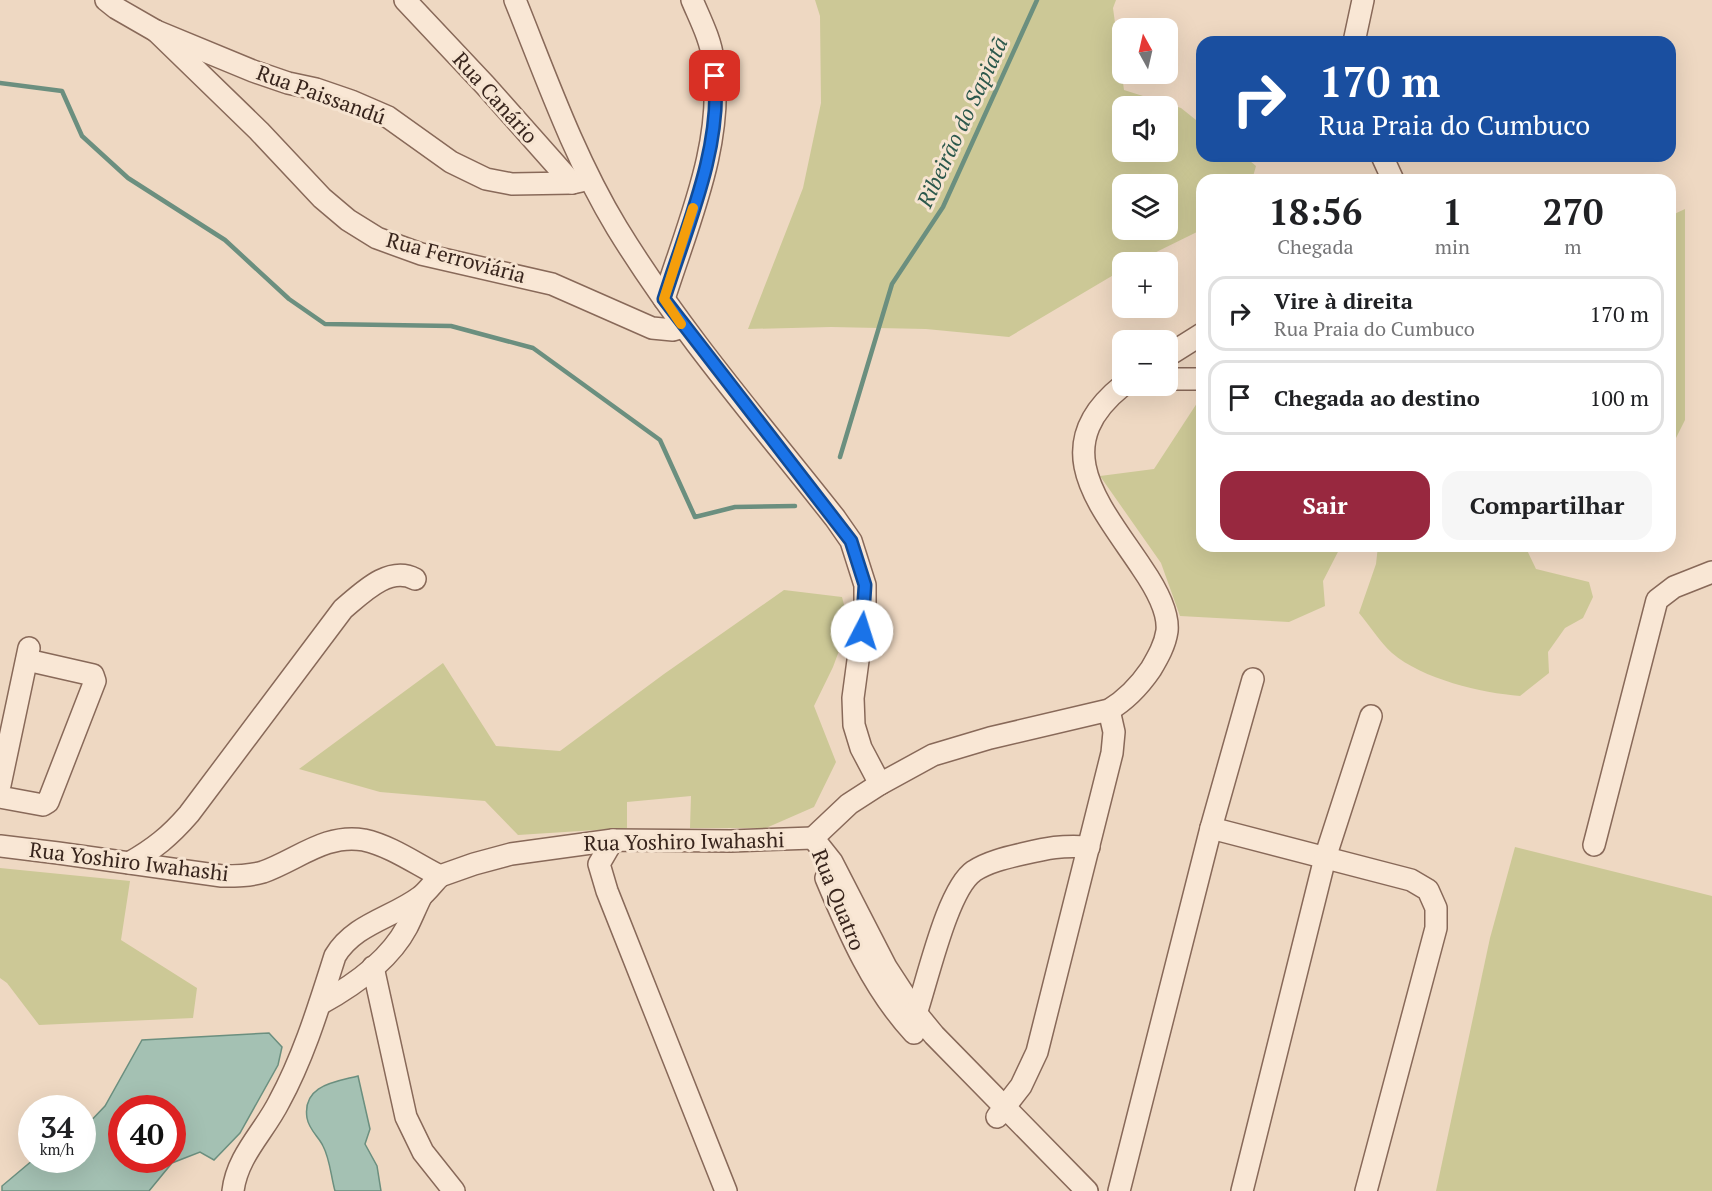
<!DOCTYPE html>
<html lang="pt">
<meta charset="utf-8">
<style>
body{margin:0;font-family:"PT Serif",serif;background:#f6f6f6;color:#202124;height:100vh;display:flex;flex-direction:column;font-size:22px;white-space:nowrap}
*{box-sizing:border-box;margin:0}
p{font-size:20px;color:#757577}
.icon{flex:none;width:33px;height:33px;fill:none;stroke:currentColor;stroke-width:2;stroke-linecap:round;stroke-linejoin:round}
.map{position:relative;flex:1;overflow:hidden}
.details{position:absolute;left:1196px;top:174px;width:480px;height:378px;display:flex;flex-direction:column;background:#fff;border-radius:18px;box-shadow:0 6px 24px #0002}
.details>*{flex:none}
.top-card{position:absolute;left:1196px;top:36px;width:480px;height:126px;border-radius:18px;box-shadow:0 6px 24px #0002;background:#1a4fa0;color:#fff;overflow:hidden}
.needle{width:39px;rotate:352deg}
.buttons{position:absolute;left:1112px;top:18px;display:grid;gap:12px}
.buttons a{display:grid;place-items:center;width:66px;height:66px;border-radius:12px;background:#fff;box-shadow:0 6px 24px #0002;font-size:30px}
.speed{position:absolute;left:18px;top:1095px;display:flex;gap:12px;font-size:30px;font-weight:700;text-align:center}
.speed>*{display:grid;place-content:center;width:78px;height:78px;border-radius:50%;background:#fff;box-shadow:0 6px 24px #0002;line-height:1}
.speed small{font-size:15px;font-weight:400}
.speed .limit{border:9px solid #d22;background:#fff;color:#111}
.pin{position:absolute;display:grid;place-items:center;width:51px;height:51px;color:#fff;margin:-26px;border-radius:12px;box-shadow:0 3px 9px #0006}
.me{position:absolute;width:66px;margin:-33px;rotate:5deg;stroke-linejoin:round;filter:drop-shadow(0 0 4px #0008)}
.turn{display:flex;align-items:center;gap:21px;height:126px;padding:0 24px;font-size:27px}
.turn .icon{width:78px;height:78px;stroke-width:2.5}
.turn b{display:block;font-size:42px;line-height:51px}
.eta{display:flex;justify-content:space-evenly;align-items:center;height:102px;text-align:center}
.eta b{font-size:36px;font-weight:700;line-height:42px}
.action{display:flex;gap:12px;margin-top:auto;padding:12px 24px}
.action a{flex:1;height:69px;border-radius:18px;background:#98283f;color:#fff;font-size:24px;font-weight:700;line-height:69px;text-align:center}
.action a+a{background:#f6f6f6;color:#202124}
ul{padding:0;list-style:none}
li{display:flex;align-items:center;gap:18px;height:75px;margin:0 12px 9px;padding:0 12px;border:3px solid #e0e0e0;border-radius:18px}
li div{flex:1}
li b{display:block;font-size:22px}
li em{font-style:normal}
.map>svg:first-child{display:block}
</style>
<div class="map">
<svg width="1712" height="1191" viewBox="0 0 1712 1191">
<rect width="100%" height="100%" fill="#eed8c2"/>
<g fill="#ccc896" fill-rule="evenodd">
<path d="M815,0h301l-3,8 11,82 57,18 20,16 1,32h42l12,10 -4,14h-50l-1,50 -65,32h-14v8l-113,67 -83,-8 -95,-2 -83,2 55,-141 18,-85 -1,-87zM1122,106h45v46h-45zM1122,184h45v46h-45z"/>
<path d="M1685,209v211l-11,22 -4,3v-229z"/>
<path d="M1201,397l1,149h139l-18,35 2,25 -36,16 -109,-6 -19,-53 -61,-87 54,-7z"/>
<path d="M1378,546h147l11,23 53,13 4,15 -10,21 -18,10 -17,24 1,21 -29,23c-38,-3 -98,-17 -128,-43 -12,-11 -22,-27 -33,-40l17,-49z"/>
<path d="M784,590l58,7 7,27 -16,43 -19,39 22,56 -22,45 -48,21h-76l1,-32 -64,6v26l-109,7 -33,-34 -105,-9 -81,-23 144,-106 53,83 64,5 104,-77z"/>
<path d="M1515,847l197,49v295h-276l54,-253z"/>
<path d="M0,868l130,13 -9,59 76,48 -4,30 -154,7 -32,-42 -7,-5z"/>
</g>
<g fill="#a4c1b3" stroke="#6b8f7f" stroke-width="1.5" fill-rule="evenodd">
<path d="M269,1033l13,14 -4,18 -38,68 -26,27 -14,-8 -28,11 -23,28h-147v-5l31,-26h49l1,-31 22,-23 37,-66zM122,1108h50v52h-50z"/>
<path d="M358,1076l12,53 -5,15 12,22 4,25h-46c-4,-14 -5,-32 -12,-45 -4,-9 -14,-16 -16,-28 -5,-33 28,-36 51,-42z"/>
</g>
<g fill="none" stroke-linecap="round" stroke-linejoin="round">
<g stroke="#6b8f7f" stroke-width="4.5">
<path d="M0,83l62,8 20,45 46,42 97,62 64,59 36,25 126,2 82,22 127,92 35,77 40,-10 60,-1"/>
<path d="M840,457l52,-173 51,-77 94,-207"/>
</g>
<g stroke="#886959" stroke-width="24">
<g id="minor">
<path d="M106,0l10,8 40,23 97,40 35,12 28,6 35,12 37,16 63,45 35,17 26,5 60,-1"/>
<path d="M405,0l80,85 87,98 9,-2"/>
<path d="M515,0c31,77 59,157 102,228 63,103 143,195 218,290l16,23 14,44v23l-12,90 1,27 7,23 19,36"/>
<path d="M156,31l103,100 63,67 26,22 29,18 44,16 131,30 100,44 21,2 10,-3"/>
<path d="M1354,42l9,-42"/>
<path d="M1382,156l11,24"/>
<path d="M664,299c24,-76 61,-157 49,-239 -2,-20 -13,-41 -21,-60"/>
<path d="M1167,356l35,-22"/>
<path d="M1167,379h35"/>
<path d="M0,785l29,-137"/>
<path d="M0,797l43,8 5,-3 47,-121 -2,-6 -66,-15"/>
<path d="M1211,828l200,52 17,10 8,18v20l-70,263"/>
<path d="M813,838l36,-34 31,-20 53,-29 57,-17 119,-28c17,-10 31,-25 42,-41 7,-12 14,-24 16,-38 2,-20 -14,-47 -25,-63 -41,-62 -97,-120 -20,-182"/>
<path d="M813,838l19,24 54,105 30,46 18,22 153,156"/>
<path d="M613,840l-14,24 8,27 119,300"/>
<path d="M1594,845l63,-245 17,-13 38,-15"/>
<path d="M0,846l58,7 164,23c14,0 28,0 41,-4 34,-12 63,-39 101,-32 27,6 52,24 76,36l34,-12 37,-10 102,-14 118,1 82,-3"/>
<path d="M129,863c25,-14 41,-27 60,-49l154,-205c19,-16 46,-44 72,-30"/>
<path d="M826,878c23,55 47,111 88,155"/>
<path d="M373,967l33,150 17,35 31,39"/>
<path d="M320,1004c33,-18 69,-43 87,-77 5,-10 9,-20 14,-30"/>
<path d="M913,1023c13,-35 33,-133 61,-152 14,-9 31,-13 48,-17 26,-6 39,-9 67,-7"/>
<path d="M997,1117l24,-31 16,-34 75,-299 2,-21 -5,-22"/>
<path d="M233,1191c4,-35 31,-59 46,-89 25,-46 40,-96 56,-146 19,-32 57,-38 85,-59 7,-5 13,-14 20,-21"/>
<path d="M1119,1191l92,-363 42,-149"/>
<path d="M1242,1191l83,-333 46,-142"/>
</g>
</g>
<use href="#minor" stroke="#f9e7d5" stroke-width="21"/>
</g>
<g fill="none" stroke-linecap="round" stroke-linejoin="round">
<g stroke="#114b97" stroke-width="15">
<path id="route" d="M715,76c6,76 -29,152 -51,223l187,242 14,44 -3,46"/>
</g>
<use href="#route" stroke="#1a73e8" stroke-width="10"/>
<path stroke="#f59e0b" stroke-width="10" d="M681,324l-17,-25 29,-91"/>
</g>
<g text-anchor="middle" stroke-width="6" stroke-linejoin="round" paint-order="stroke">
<g font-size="21" fill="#38251d" stroke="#f6e4d1">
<text transform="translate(321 95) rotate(20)" y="7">Rua Paissandú</text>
<text transform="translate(495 98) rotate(48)" y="7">Rua Canário</text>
<text transform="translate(456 258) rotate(15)" y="7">Rua Ferroviária</text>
<text transform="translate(684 842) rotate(-1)" y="7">Rua Yoshiro Iwahashi</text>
<text transform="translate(129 862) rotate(7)" y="7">Rua Yoshiro Iwahashi</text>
<text transform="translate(838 900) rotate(68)" y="7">Rua Quatro</text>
</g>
<g font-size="22" font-style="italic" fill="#2c584c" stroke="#f6e4d1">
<text transform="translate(962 122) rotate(-65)" y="8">Ribeirão do Sapiatã</text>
</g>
</g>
</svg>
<div class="buttons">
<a><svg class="needle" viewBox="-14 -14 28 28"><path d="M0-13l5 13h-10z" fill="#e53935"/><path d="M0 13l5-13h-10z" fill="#757577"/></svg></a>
<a><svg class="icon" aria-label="sound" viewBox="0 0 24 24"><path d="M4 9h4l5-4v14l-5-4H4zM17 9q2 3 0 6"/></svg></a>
<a><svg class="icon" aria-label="layers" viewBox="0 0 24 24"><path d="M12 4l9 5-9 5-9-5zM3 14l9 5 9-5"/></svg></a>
<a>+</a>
<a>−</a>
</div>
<div class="speed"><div>34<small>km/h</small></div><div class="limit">40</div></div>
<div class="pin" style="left:715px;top:76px;background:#d93025"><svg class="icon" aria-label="arrive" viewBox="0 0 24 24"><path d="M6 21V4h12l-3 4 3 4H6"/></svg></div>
<svg class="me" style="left:862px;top:631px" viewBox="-20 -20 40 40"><circle r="19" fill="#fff"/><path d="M0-13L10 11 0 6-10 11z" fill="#1a73e8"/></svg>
<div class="top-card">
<div class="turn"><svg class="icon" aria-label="right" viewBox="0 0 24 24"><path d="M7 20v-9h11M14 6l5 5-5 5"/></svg><div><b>170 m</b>Rua Praia do Cumbuco</div></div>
</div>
<section class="details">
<div class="eta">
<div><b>18:56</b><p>Chegada</p></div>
<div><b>1</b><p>min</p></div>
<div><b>270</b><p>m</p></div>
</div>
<ul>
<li><svg class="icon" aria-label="right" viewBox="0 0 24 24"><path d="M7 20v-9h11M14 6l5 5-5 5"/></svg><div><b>Vire à direita</b><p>Rua Praia do Cumbuco</p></div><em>170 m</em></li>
<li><svg class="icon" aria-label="arrive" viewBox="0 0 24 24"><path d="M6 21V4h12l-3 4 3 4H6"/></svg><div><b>Chegada ao destino</b></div><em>100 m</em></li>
</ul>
<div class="action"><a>Sair</a><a>Compartilhar</a></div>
</section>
</div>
